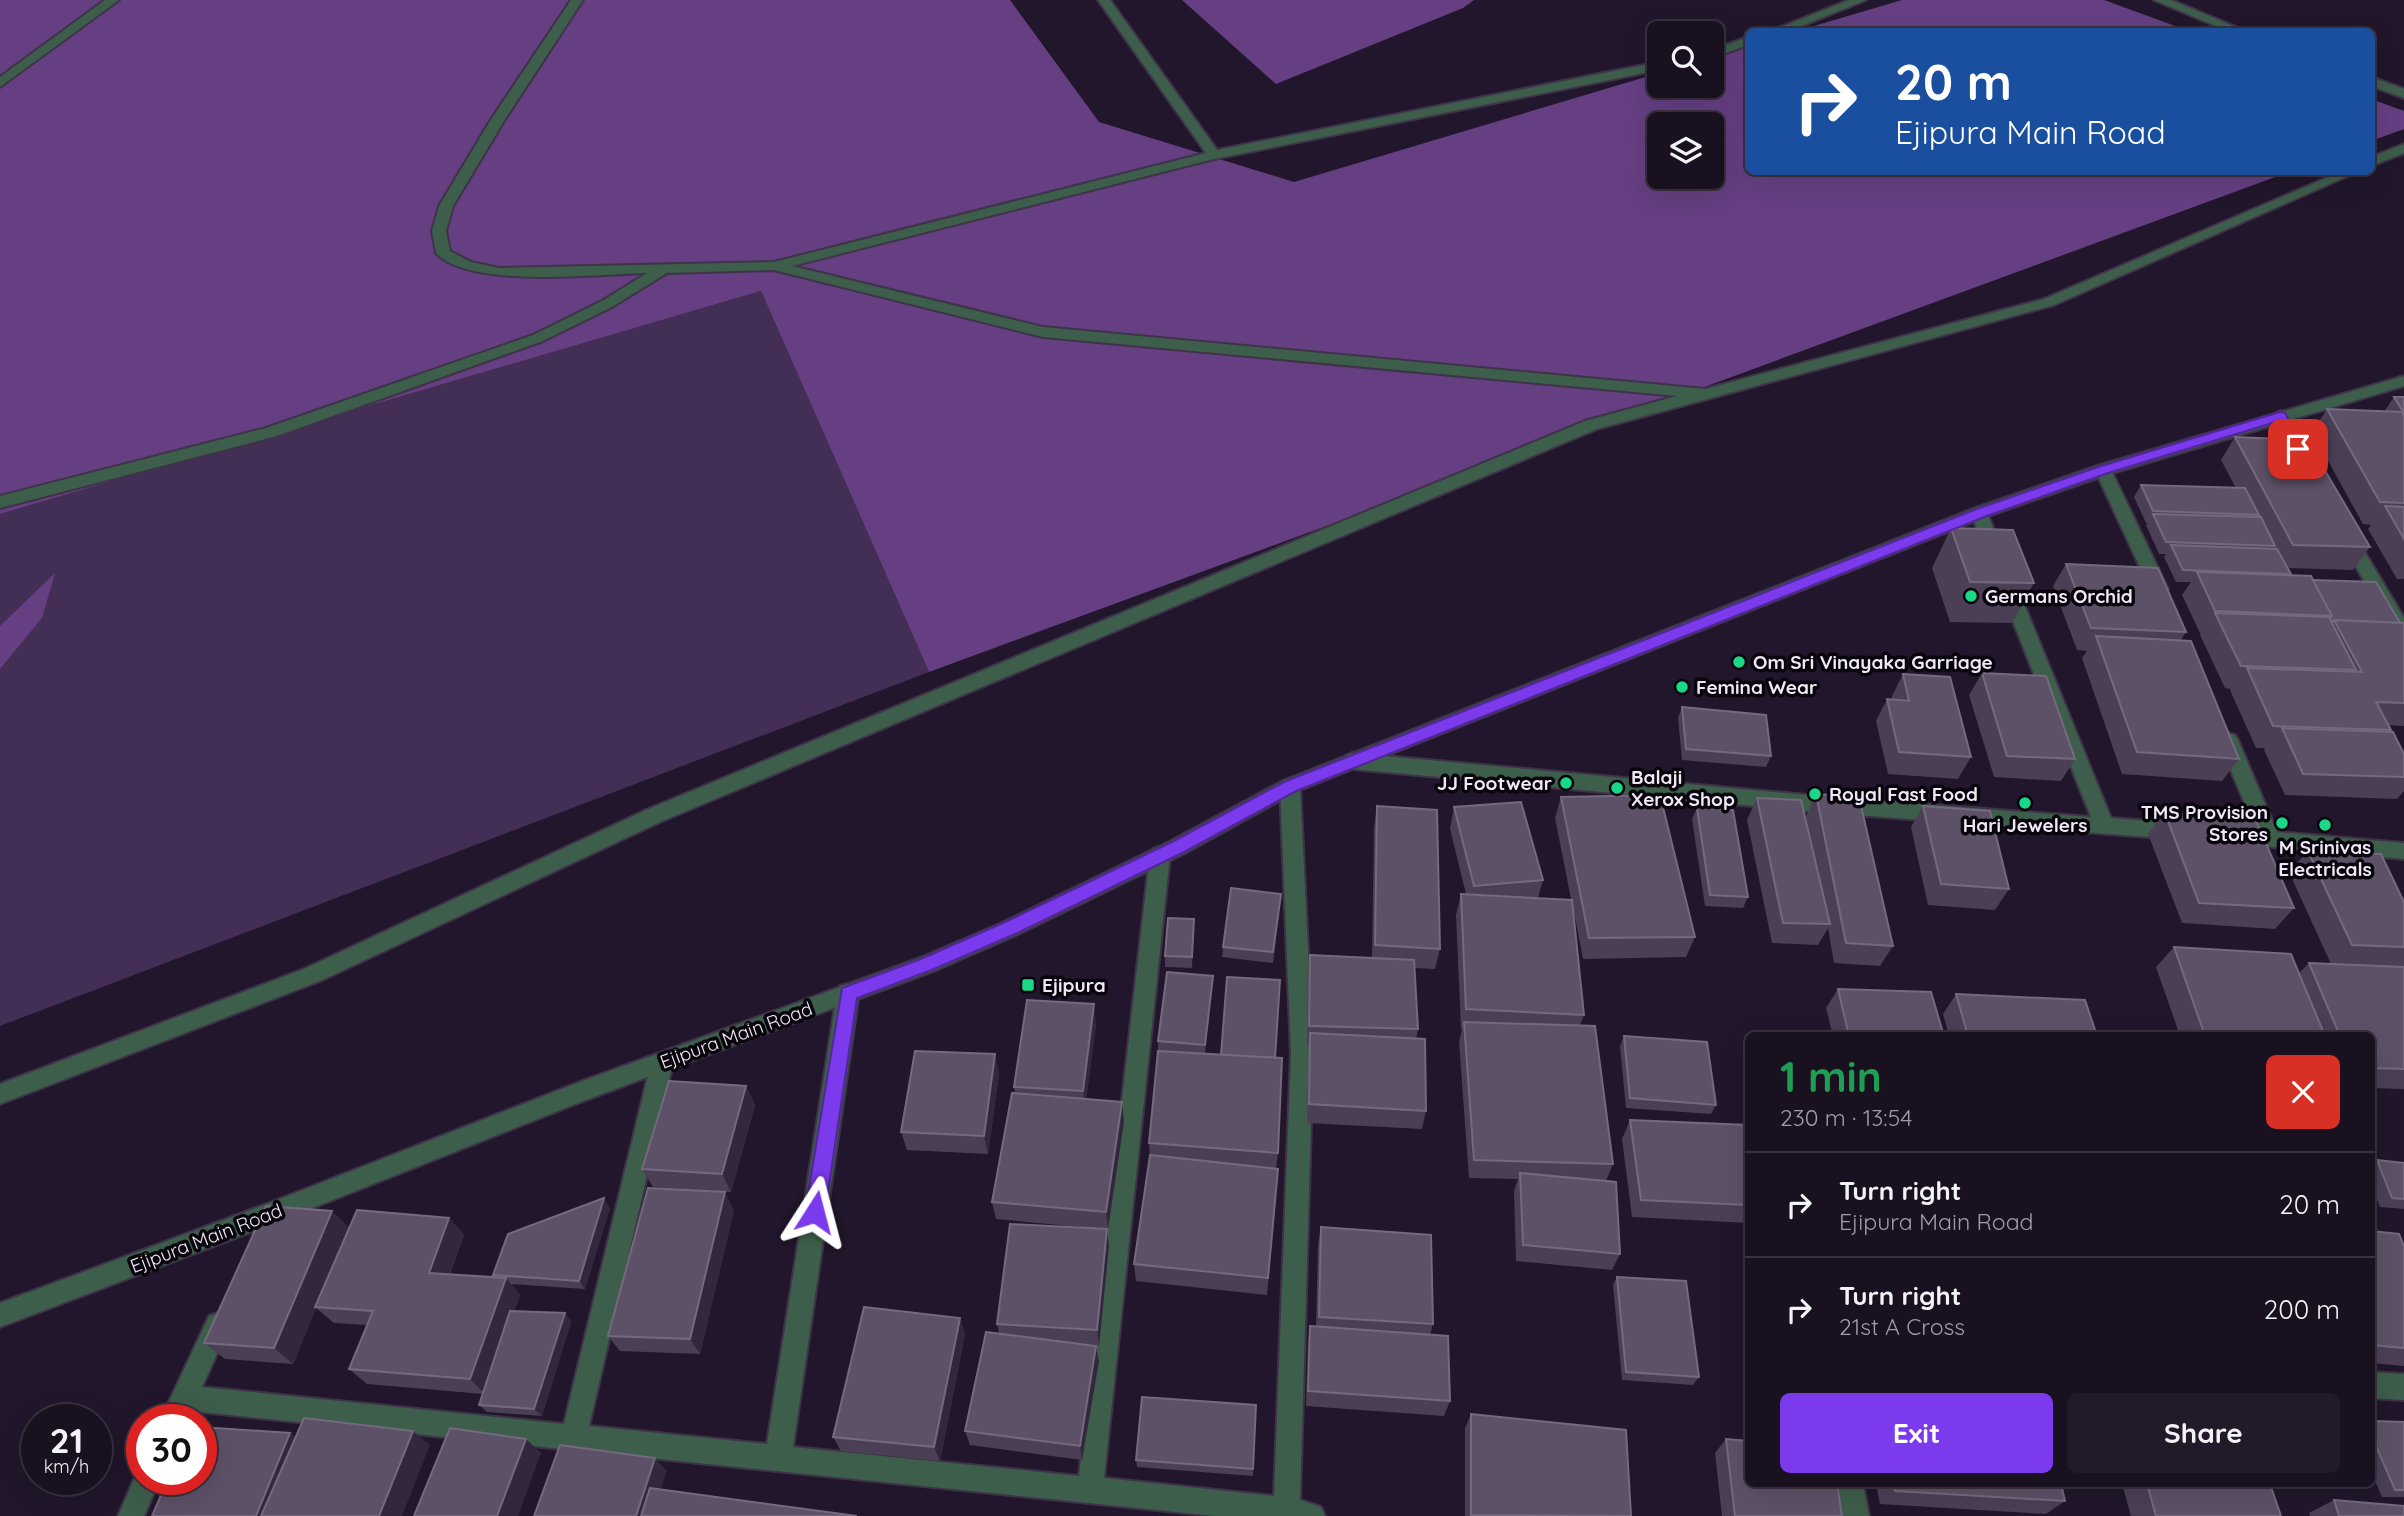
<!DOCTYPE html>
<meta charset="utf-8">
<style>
body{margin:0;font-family:Quicksand,sans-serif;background:#221929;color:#f1f3f6;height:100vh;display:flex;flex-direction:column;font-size:26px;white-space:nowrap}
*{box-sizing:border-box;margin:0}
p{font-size:23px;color:#9f9da5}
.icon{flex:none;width:38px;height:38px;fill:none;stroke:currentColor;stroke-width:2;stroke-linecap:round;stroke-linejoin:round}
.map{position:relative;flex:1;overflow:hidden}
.panel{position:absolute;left:1745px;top:1032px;width:630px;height:455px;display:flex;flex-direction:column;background:#191020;border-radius:10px;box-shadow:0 7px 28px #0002,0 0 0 2px #37303e}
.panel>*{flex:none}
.banner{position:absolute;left:1745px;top:28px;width:630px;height:147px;border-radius:10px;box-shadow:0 7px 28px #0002,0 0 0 2px #37303e;background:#1a4fa0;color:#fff;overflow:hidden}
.tools{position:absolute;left:1647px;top:21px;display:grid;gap:14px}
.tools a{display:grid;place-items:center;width:77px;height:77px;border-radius:10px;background:#191020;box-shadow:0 7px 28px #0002,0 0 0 2px #37303e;font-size:35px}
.speed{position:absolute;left:21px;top:1404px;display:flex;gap:14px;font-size:35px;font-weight:700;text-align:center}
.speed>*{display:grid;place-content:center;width:91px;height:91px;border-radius:50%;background:#191020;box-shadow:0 7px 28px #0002,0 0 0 2px #37303e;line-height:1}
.speed small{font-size:18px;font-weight:400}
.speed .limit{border:10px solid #d22;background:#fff;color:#111}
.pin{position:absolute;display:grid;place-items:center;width:60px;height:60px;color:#fff;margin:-30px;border-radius:14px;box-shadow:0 4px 10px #0006}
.me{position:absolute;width:77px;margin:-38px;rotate:9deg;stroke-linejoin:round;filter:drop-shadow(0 0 5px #0008)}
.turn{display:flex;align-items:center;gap:24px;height:147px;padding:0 35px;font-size:32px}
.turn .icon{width:91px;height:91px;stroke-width:2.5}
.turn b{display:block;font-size:49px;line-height:60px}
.round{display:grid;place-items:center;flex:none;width:74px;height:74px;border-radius:10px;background:#221929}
.headline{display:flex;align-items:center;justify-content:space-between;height:119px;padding:0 35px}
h1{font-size:42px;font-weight:800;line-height:52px;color:#1e9e55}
.primary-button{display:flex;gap:14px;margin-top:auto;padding:14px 35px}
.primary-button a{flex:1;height:80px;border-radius:10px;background:#7c3aed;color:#fff;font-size:28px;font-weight:800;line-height:80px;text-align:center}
.primary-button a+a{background:#221929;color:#f1f3f6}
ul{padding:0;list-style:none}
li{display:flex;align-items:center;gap:21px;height:105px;padding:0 35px;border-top:2px solid #37303e}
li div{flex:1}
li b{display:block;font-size:26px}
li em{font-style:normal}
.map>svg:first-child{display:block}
</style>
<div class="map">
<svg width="2404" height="1516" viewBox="0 0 2404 1516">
<rect width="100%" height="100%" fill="#21162b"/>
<path fill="#432e55" d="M761,291l168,381 -929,354v-512z"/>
<g fill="#653f82" fill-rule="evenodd">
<path d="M0,0h1010l89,122 195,60 365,-109v13h53v-29l36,-11v126h541l-1360,500 -168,-381 -761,223zM1659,124h53v53h-53z"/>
<path d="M1182,0h292l-11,8 -187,76z"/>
<path d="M1902,0h202l85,31h-392z"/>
<path d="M2371,99l33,12v18l-33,12z"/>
<path d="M55,573l-13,45 -42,51v-43z"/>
</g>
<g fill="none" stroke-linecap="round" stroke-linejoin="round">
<g stroke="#3e3348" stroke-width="4">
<g id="service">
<path d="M105,0h14l-119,87v-10z"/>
<path d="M571,0h12l-79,121 -51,85 -7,25 4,20 21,11 28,6 275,-6 432,-109 -108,-153h12l107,150 442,-88v8l-445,89 -422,107 251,61 662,62 339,-90 296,-127h17l-303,133 -457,124 -937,393 -340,159 -320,123v-20l304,-115 342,-159 939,-389 92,-25 -634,-59 -269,-67 -107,3 -55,34 -69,34 -266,95 -277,72v-12l266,-68 267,-93 69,-34 45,-28c-49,1 -178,16 -211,-20l-4,-22 7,-25 51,-85z"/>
<path d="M1849,0h17l-79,32h-19z"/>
<path d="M2154,0h17l77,32h-18z"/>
<path d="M1748,37v8l-36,13v-8z"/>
<path d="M2371,77l33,12v9l-33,-12z"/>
<path d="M2404,144v9l-33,13v-9z"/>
</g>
</g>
<g stroke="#3e3348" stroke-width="4">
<g id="minor">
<path d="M2280,411l6,1 26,48 -2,4 -6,1 -6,-1 -26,-48z"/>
<path d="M2103,465l8,5 57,119 -3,4h-12l-3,-4 -55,-119z"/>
<path d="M1979,507l8,6 16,38 -3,4 -6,2 -9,-6 -14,-38z"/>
<path d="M2348,532l6,2 50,84v23l-6,-2 -59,-101z"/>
<path d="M2009,583l6,2 3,4 93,229 66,5 7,2 3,6 -3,6 -7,2 -348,-26 -477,-44 -7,-3 -3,-5 3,-5 7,-3 477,44 262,20 -91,-228 3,-4z"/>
<path d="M2228,733l7,2 3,5 39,92 127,11v16l-173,-16 -3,-6 3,-6 7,-2 18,1 -38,-90 3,-5z"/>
<path d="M1290,778l7,3 3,5 13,267 -13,447 21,7 4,9h-110l-1024,-105 -4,8h-26l48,-103 9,-3 9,3 3,9 -28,62 362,37 87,-361 3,-7 8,-3 8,3 3,7 -84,363 178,18 70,-451 3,-7 8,-2 8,2 3,7 -66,454 286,29 71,-621 3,-6 7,-2 7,2 3,6 -66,623 170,18 17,-443 -11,-267 3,-5z"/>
<path d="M2371,1372l33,2v26l-33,-2z"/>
<path d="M142,1468v11h18l-16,37h-26l20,-46z"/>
<path d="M1837,1484h26l6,32h-26z"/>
</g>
</g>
<g stroke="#3e3348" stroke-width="4">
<path id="tertiary" d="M2404,376v10l-295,88 -124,43 -688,274 -112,62 -169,82 -80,35 -353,131 -311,123 -272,103v-24l272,-101 305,-119 343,-125 82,-35 169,-82 112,-60 690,-272 124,-43z"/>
</g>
<use href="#service" fill="#3d5e4a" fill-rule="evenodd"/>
<use href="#minor" fill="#3d5e4a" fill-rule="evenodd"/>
<use href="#tertiary" fill="#3d5e4a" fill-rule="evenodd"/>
</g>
<g fill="#4b3f56">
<path d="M2394,397h10v182h-7l-29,-50 3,-4 -8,-1 -51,-92 15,-23 57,3z"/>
<path d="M2235,437l135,110 -17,23 -66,-2 4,6 -1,1 23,5 87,43h4v103l-16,-1 3,5 -2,2 15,22v37l-7,8 -112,-4 -21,-45 1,-2h-9l-26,-58 1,-1 -6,-1 -25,-53 1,-1 -1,-1 -18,-38 9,-13h-15l-12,-25 2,-3h-7l-13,-29 2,-2h-2l-12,-26 7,-12 95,3 -15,-28z"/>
<path d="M1951,528l83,55 -22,40 -62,-1 -18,-54z"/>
<path d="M2066,564l120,68 -6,9 59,118 -17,22 -100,-7 -40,-116 5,-7 -10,-1 -24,-64z"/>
<path d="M1982,673l93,86 -14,22 -67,-4 -25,-82z"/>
<path d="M1903,674l68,83 -13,22 -70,-5 -12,-53 11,-22 5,1v-4z"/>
<path d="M1682,707l89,49 -5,11 -84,-7 -4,-42z"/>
<path d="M1816,794l77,152 -13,20 -46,-3 -6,-35 -10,17 -46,-2 -25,-123 10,-22 55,50 -6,-32z"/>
<path d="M1561,797l134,140 -9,20 -103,2 -9,-47 10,103 -4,10 33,139 -7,17 14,73 -8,16 -96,-9 -2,-70 4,-12 -49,-1 -10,-136 3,-13h-1l-5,-114 5,-21h5l-16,-65 4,-22 89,73 -5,18 33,1 -16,-81z"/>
<path d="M1377,806l63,143 -5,20 -20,-1 3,61 -2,10 10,72 -4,18 -115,-6 2,-78h-2l1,-70 2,-20 62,3 2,-130z"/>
<path d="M1923,806l86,83 -14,21 -67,-5 -17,-78z"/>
<path d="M1697,808l51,89 -5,11 -38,-2 -13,-87z"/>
<path d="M2165,813l129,95 -19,21 -93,-6 -34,-89z"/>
<path d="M2308,851l96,51v187l-33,-1v-52h-191l-24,-69 18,-20 125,26 10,-10 22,1 -42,-92z"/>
<path d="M1281,894l-8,69 -51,-6 1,-10z"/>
<path d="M1194,919l-2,49 -27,-1v-11z"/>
<path d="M1213,976l-1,10 -7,68 70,4 3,95 -2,16h2l-11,126 -131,-14 -2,-17 16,-106 -1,-15 9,-92v-10z"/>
<path d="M1838,989l106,47h-111l-7,-28z"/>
<path d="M1956,994l141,42h-148l-6,-22z"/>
<path d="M1096,1024l-10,75 38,22 -16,108h-1l2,17 -10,100 -8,-1 8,16 -17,99 -112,-15 -5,-14 34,-98 -2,-9 105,-95 -106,-10 -4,-17 23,-109 -1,-6z"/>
<path d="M1624,1036l92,69 -5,9 -85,-6 -6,-62z"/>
<path d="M999,1073l-11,81 -81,-4 -6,-18z"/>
<path d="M746,1086l9,19 -24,87 -78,-5 -11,-18z"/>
<path d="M1630,1120l118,5v98l-116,-6 -10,-78z"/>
<path d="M2377,1160l27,3v46l-24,-2 -9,-22v-20z"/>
<path d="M610,1208l-25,81 -74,-5 9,11 -6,16 51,2 6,9 -29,94 -55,-4 -8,-7 4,-11 -116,-10 -18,-15 18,-44 -33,-2 -18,-15 -23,56 -68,-5 -21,-16 145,-115 100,-10 15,17 -14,39 46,4 -3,-3z"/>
<path d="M734,1210l-34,144 -80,-3 -12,-15z"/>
<path d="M1321,1227l112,97 -3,11 20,66 -6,15 -138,-10 2,-64 2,-16 6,1 2,-82z"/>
<path d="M2371,1231l33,15v120l-33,-3z"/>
<path d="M1617,1277l82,100 -6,8 -71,-5 -9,-95z"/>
<path d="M965,1334l-25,127 -99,-10 -8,-14z"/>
<path d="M1256,1405l-3,71 -116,-9 -1,-7z"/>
<path d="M1471,1414l160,102h-166v-88z"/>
<path d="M2371,1421l33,1v75h-22l-11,-25z"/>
<path d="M1726,1439l116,77h-120l-7,-63z"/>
<path d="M1876,1484h185l4,17 -19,13 -166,-10z"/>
<path d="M2122,1484h148l11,32h-150z"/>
<path d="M2334,1500l70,16h-94l-1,-3z"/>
</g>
<g fill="#33273e">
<path d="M1213,976l-1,10 -7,69v-10z"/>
<path d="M1094,1004l2,20 -11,86 -2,-19z"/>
<path d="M995,1054l4,19 -11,81 -4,-18z"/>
<path d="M746,1086l9,19 -24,87 -9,-18z"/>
<path d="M1122,1102l2,19 -16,108 -2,-17z"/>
<path d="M725,1192l9,18 -34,144 -10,-15z"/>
<path d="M604,1198l6,10 -25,81 -6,-8z"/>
<path d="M332,1211l18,17 -57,136 -19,-16z"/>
<path d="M449,1218l15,17 -20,54 -15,-16z"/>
<path d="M1107,1229l2,17 -10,100 -2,-16z"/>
<path d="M506,1278l14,17 -35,99 -15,-15z"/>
<path d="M565,1313l6,9 -29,94 -8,-7z"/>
<path d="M960,1318l5,16 -25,127 -6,-14z"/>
<path d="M1096,1346l3,15 -17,99 -2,-14z"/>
<path d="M413,1431l17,14 -28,71h-23z"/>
<path d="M290,1433l19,14 -27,69h-26z"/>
<path d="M526,1439l15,14 -23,63h-21z"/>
<path d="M655,1458l12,13 -15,45h-16z"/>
</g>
<g fill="#5d5167" stroke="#74697e" stroke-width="2">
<path d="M2394,397h10v16z"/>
<path d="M2327,409l75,3 2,4v87l-24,-1z"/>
<path d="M2235,437l72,3 63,107 -77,-2z"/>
<path d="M2141,485l104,3 14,27 -106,-4z"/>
<path d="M2385,506l19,1v32z"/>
<path d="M2153,514l108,3 14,29 -109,-4z"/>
<path d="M1951,528l62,2 21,53 -64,-1z"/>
<path d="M2171,545l106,4 14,25 -108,-4z"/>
<path d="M2066,564l92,4 28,64 -95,-4z"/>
<path d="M2197,572l114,4 21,40 -117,-5z"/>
<path d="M2313,580l63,2 24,41 -66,-3 -2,3 -3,-4 3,-3z"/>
<path d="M2215,613l114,4 27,53 -115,-4z"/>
<path d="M2334,620l70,3v80l-28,-1 15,28 -118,-4 -26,-58 115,4z"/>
<path d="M2096,636l95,5 48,118 -102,-7z"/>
<path d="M1982,673l64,3 29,83 -68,-3z"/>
<path d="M1903,674l47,3 21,80 -72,-5 -12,-53 22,2z"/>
<path d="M1682,707l84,8 5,41 -85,-7z"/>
<path d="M2282,728l111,4 11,22v23l-101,-3z"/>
<path d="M1816,794l43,3 34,149 -47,-3z"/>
<path d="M1660,795l35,142 -106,1 -28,-141z"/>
<path d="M1757,798l44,2 29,124 -47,-1z"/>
<path d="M1521,802l22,78 -69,6 -20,-79z"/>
<path d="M1377,806l60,4 3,139 -65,-4z"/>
<path d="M1923,806l67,5 19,78 -68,-5z"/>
<path d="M1697,808l36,2 15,87 -38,-2z"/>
<path d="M2165,813l90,5 39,90 -95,-5z"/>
<path d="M2308,851l73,3 23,48v45l-52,-2z"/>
<path d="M1231,888l50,6 -8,58 -50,-5z"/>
<path d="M1461,894l111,6 12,115 -118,-6z"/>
<path d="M1168,918l26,1 -2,38 -27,-1z"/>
<path d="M2174,947l117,7 34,82h-120z"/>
<path d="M1310,955l104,5 4,69 -109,-3z"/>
<path d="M2309,963l95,4v102l-33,-1v-32h-31z"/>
<path d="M1167,972l46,4 -8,69 -47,-4z"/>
<path d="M1227,977l53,3 -5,78 -54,-3z"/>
<path d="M1838,989l93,3 13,44h-95z"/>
<path d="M1956,994l129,6 12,36h-129z"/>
<path d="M1027,1000l67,4 -11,87 -69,-4z"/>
<path d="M1464,1022l131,4 18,138 -139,-4z"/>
<path d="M1310,1033l115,6 1,72 -117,-7z"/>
<path d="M1624,1036l83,6 9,63 -86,-7z"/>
<path d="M915,1051l80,3 -11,82 -83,-4z"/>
<path d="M1158,1051l124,7 -4,95 -129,-10z"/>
<path d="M669,1081l77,5 -24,88 -80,-5z"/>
<path d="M1012,1093l110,9 -16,110 -114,-10z"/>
<path d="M1630,1120l118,5v80l-107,-5z"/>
<path d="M1150,1155l128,14 -10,109 -134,-14z"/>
<path d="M2377,1160l27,3v36l-12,-1z"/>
<path d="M1520,1173l96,9 4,72 -97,-9z"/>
<path d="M648,1188l77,4 -35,147 -82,-3z"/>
<path d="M604,1198l-25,83 -86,-6 15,-41z"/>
<path d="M266,1206l66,5 -58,137 -70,-5z"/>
<path d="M357,1210l92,8 -20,55 77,5 -36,101 -121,-10 24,-58 -58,-4z"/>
<path d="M1010,1224l97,5 -10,101 -100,-6z"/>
<path d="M1321,1227l110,8 2,89 -114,-7z"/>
<path d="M2371,1231l28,3 5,12v102l-33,-3z"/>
<path d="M1617,1277l69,4 13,96 -73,-5z"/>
<path d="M864,1307l96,11 -26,129 -101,-10z"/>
<path d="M510,1311l55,2 -31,96 -55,-4z"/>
<path d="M1310,1326l138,10 2,65 -142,-10z"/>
<path d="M986,1332l110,14 -16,100 -115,-15z"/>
<path d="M1142,1397l114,8 -3,64 -117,-9z"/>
<path d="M1471,1414l155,16 5,86 -160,-1z"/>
<path d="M304,1418l109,13 -34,85h-118z"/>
<path d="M2371,1421l33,1v68h-9l-24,-56z"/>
<path d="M201,1427l89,6 -34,83h-104l16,-37h33z"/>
<path d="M450,1428l76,11 -29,77h-83z"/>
<path d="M1726,1439l22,2v43h89l5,32h-107z"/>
<path d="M560,1445l95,13 -19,58h-102z"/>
<path d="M1894,1484h167l4,17 -170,-10z"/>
<path d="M2147,1484h123l11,32h-125z"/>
<path d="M650,1488l207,28h-216z"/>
<path d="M2334,1500l70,6v10h-65z"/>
</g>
<path fill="#7c3aed" stroke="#51269a" stroke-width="2" d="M2280,412l5,1 19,36 -2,3h-9l-17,-30 -168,51 -124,44 -688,274 -112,61 -169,82 -81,35 -77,29 -32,214 -3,7 -7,3 -7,-3 -3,-7 37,-224 79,-29 82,-36 169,-81 112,-60 690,-272 124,-43z"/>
<g fill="#19d988" stroke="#08050c" stroke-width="2.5">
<circle cx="1971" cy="596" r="7"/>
<circle cx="1739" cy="662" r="7"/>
<circle cx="1682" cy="687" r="7"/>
<circle cx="1566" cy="783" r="7"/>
<circle cx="1617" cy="788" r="7"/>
<circle cx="1815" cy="794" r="7"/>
<circle cx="2025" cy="803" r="7"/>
<circle cx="2282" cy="823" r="7"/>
<circle cx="2325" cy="825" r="7"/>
<rect x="1021" y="978" width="14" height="14" rx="3.5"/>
</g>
<g text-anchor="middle" stroke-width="7" stroke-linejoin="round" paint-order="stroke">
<g font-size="19" font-weight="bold" fill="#f0e8f7" stroke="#08050c" text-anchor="start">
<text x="1985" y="603">Germans Orchid</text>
<text x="1753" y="669">Om Sri Vinayaka Garriage</text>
<text x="1696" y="694">Femina Wear</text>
<text x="1631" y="784">Balaji<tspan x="1631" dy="22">Xerox Shop</tspan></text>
<text x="1552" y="790" text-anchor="end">JJ Footwear</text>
<text x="1829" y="801">Royal Fast Food</text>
<text x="2268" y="819" text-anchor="end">TMS Provision<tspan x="2268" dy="22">Stores</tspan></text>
<text x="2025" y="832" text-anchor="middle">Hari Jewelers</text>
<text x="2325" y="854" text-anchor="middle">M Srinivas<tspan x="2325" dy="22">Electricals</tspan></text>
<text x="1042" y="992">Ejipura</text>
</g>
<g font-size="19" fill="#f0e8f7" stroke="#08050c">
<text transform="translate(736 1035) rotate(-20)" y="7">Ejipura Main Road</text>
<text transform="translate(206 1238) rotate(-21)" y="7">Ejipura Main Road</text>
</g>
</g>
</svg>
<div class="tools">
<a><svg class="icon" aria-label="search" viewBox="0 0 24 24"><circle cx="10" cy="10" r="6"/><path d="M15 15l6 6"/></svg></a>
<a><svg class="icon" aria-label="layers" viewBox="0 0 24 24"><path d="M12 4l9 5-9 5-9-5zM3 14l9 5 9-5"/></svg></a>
</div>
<div class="speed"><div>21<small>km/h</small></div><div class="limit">30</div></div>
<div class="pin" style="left:2298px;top:449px;background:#d93025"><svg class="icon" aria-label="arrive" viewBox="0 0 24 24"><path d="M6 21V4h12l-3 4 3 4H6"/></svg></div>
<svg class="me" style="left:815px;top:1212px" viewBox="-20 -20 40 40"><path d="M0-17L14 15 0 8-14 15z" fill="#7c3aed" stroke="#fff" stroke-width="4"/></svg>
<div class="banner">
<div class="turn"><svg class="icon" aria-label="right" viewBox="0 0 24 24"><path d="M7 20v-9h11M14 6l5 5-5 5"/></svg><div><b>20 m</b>Ejipura Main Road</div></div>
</div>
<section class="panel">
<div class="headline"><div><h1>1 min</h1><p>230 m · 13:54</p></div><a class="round" style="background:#d93025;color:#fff"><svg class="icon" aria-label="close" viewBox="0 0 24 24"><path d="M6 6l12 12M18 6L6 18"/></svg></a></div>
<ul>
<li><svg class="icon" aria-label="right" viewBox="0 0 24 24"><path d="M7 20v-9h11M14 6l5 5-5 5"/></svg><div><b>Turn right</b><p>Ejipura Main Road</p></div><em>20 m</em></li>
<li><svg class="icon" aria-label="right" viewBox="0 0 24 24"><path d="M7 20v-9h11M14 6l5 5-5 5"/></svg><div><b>Turn right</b><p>21st A Cross</p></div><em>200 m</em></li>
</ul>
<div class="primary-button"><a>Exit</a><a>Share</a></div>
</section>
</div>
